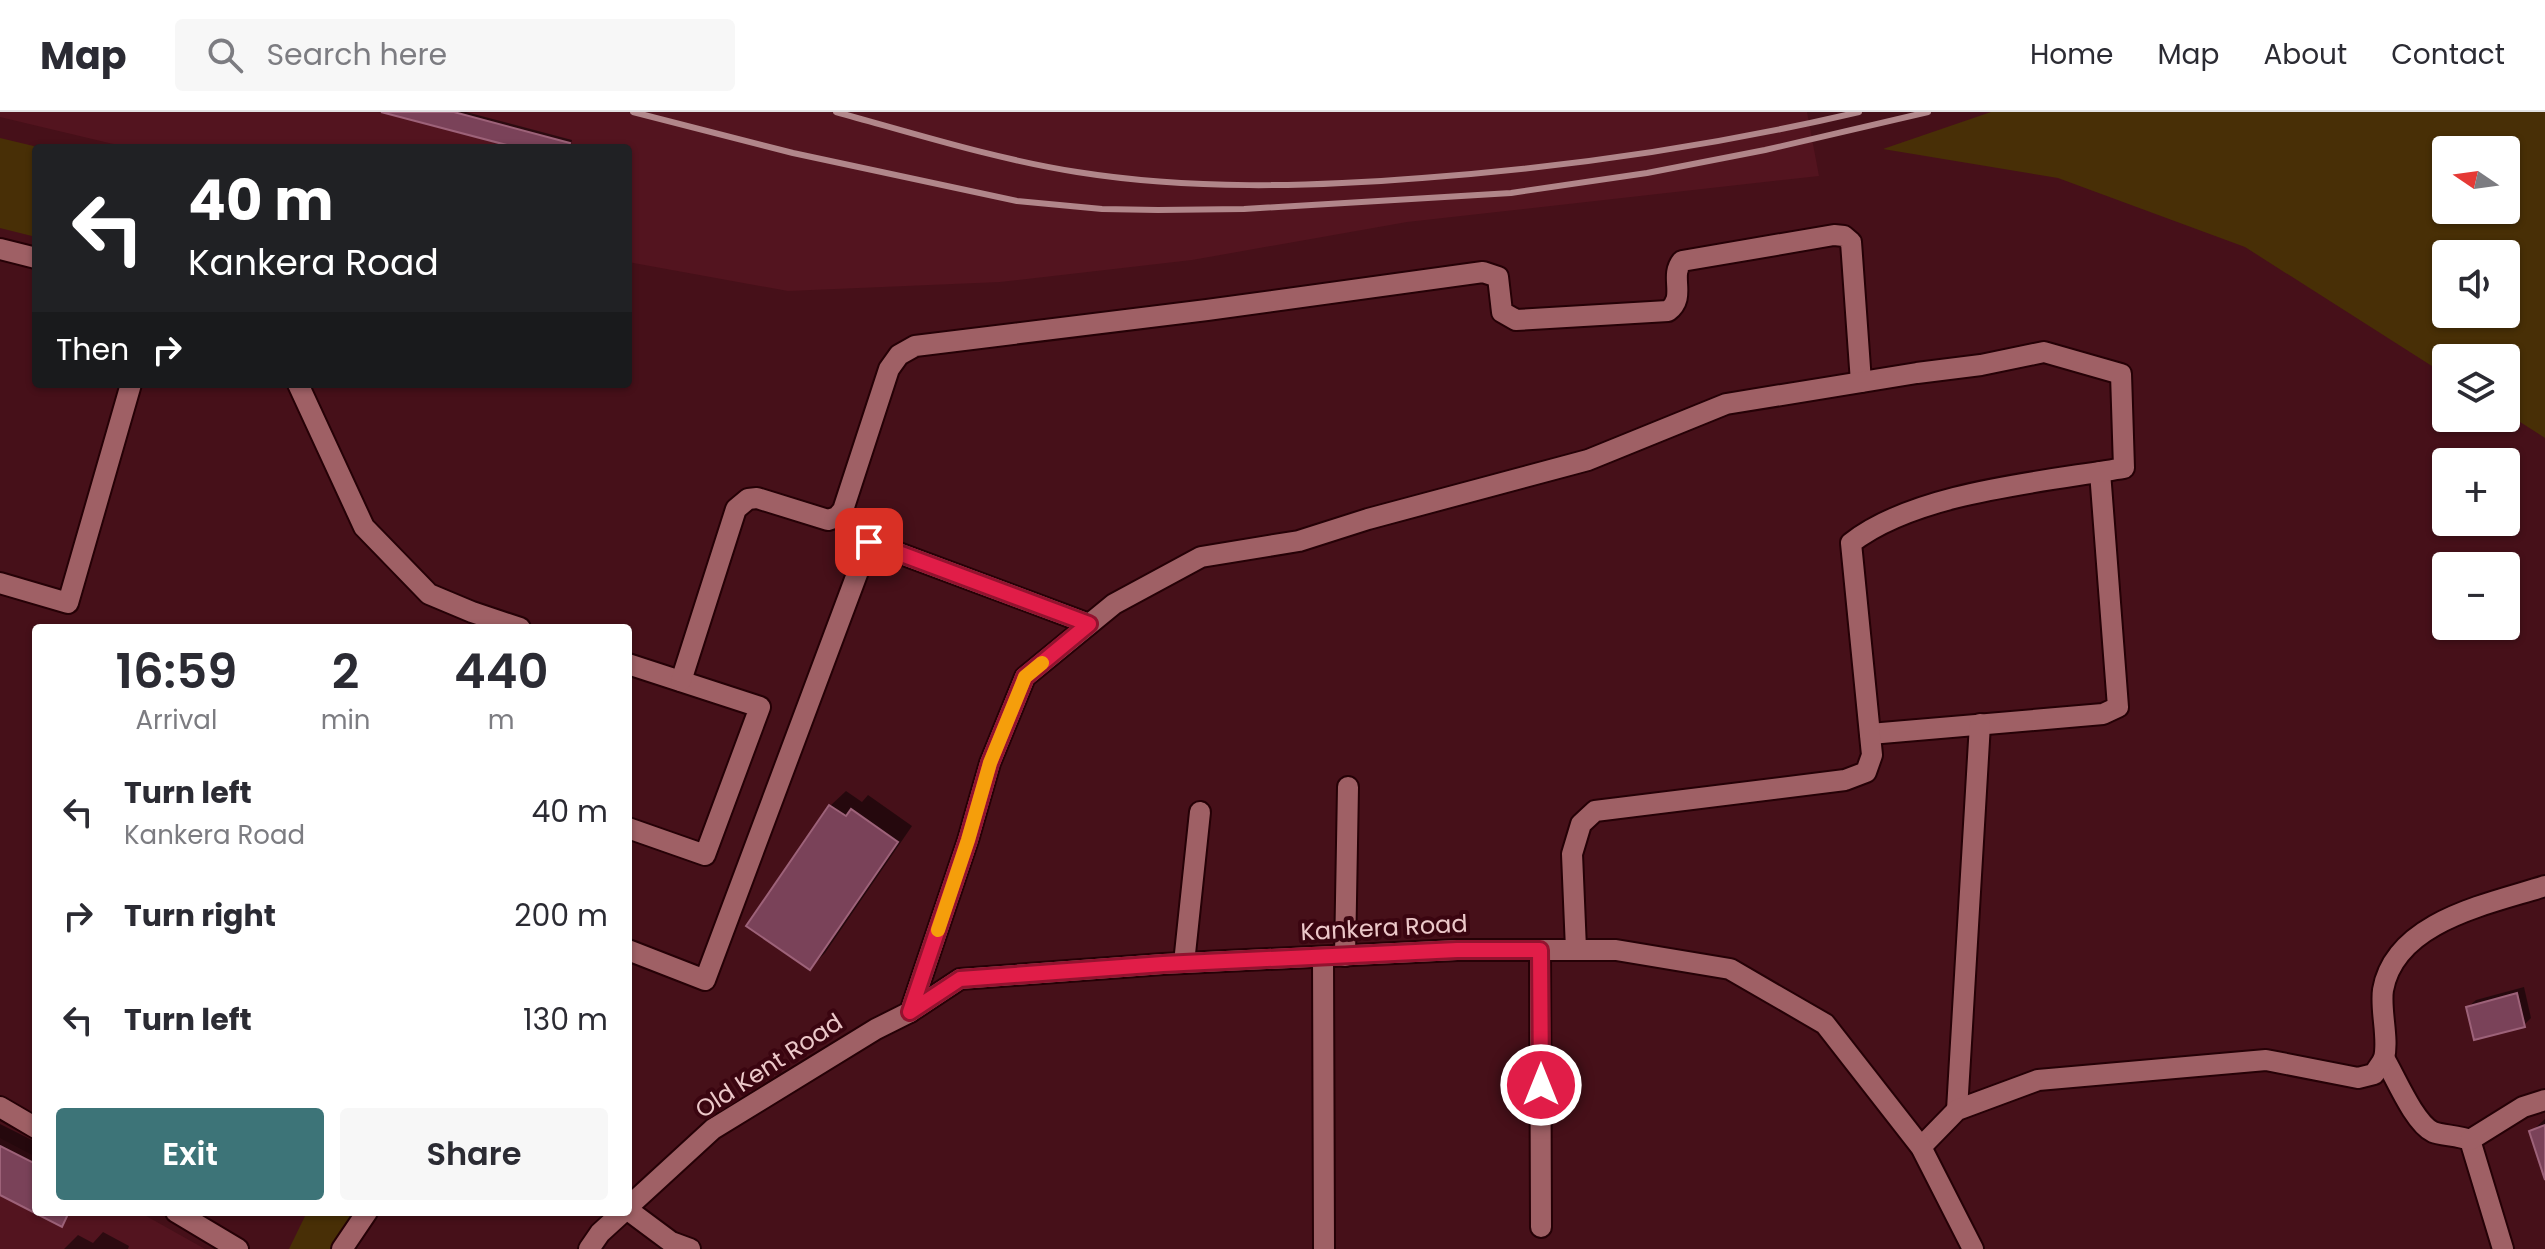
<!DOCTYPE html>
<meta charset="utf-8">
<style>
body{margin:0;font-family:Poppins,sans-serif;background:#f7f7f7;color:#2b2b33;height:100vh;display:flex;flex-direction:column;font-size:30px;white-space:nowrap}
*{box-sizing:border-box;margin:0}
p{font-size:26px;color:#7c7c81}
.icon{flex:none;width:44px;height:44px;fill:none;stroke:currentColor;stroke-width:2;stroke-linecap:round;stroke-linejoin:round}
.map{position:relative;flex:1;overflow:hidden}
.drawer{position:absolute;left:32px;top:512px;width:600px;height:592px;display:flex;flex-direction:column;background:#fff;border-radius:8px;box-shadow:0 2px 6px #0004}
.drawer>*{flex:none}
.top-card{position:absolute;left:32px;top:32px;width:600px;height:244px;border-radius:8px;box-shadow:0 2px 6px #0004;background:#202124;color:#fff;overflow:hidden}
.needle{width:52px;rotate:283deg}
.tools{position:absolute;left:2432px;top:24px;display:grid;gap:16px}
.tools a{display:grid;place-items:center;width:88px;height:88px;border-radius:8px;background:#fff;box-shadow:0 2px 6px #0004;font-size:40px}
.pin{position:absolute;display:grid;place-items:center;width:68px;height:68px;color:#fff;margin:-34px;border-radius:16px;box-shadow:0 4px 12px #0006}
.me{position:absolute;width:88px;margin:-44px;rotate:0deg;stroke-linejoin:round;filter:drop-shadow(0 0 6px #0008)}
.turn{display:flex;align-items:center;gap:28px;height:168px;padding:0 24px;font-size:36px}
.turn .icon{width:104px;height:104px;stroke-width:2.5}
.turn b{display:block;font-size:56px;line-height:68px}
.then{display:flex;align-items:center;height:76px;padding:0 24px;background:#0003;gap:16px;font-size:30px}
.eta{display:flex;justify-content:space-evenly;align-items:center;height:136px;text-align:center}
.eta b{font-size:48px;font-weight:600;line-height:56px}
.primary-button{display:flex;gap:16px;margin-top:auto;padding:16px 24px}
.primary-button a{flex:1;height:92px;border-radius:8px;background:#3d7478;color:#fff;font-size:32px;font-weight:600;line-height:92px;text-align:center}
.primary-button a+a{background:#f7f7f7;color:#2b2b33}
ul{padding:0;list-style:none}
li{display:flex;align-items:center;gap:24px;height:104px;padding:0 24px}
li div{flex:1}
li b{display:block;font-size:30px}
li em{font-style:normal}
header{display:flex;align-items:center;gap:48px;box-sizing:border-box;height:112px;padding:0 40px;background:#fff;border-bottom:2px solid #e1e1e2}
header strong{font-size:38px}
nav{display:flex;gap:44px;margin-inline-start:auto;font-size:28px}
.search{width:560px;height:72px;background:#f7f7f7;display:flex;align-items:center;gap:20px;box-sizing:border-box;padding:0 28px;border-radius:8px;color:#7c7c81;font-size:30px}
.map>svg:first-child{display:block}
</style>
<header>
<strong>Map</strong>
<div class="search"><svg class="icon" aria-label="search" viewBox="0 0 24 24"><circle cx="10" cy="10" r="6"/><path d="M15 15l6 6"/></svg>Search here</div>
<nav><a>Home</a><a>Map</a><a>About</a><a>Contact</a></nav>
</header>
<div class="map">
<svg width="2545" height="1137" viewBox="0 0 2545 1137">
<rect width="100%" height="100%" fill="#461019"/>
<g fill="#53141f">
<path d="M0,0h1807l12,64 -412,46 -215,38 -192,22 -212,9 -160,-29v-114h-498l-130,-31z"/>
<path d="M0,1026l36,19v55h103l66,37h-205z"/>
</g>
<g fill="#482f06" fill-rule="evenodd">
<path d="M1991,0h554v326l-39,-25v-55h-60v17l-201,-128 -187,-69 -175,-29zM2446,38h60v60h-60zM2446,142h60v60h-60z"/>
<path d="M0,26l42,10h-6v89l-36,-9z"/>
<path d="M307,1100h49l-21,37h-46z"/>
</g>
<g fill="#0007">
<path d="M389,0h77l106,28 -2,8h-44z"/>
<path d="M846,679l16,11 6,-7 44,31 -87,127 -15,15 20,-162z"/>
<path d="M2524,875l7,31 -7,7 -56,-18 8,-7z"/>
<path d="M2545,1007v54l-14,-41z"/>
<path d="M0,1012l36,18v69l-36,-18z"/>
<path d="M103,1120l26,14 -1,3h-64l14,-14 15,8z"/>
</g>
<g fill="#7a4259" stroke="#9d6279" stroke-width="2">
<path d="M381,0h73l116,31 -1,5h-51z"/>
<path d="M829,693l17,11 5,-7 47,33 -88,128 -64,-44z"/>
<path d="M2517,881l8,34 -51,13 -8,-33z"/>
<path d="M2545,1013v55l-16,-49z"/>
<path d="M0,1034l36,18v48h33l-7,15 -62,-32z"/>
</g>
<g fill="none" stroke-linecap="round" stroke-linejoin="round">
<g stroke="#250106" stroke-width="24">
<g id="street">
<path d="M0,137l36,9"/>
<path d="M298,272l66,143 65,67 43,18 48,16"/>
<path d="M0,471l68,20 63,-219"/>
<path d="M628,552l132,43 -55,148 -77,-27"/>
<path d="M681,569l55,-172 12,-10 9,-1 71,22 9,-3 6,-7 46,-141 10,-14 16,-9 292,-36 276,-38 15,5 4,35 14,8 152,-9c19,-14 1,-34 14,-50l152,-26 10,1 7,6 10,140"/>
<path d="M1870,622l233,-20 15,-7 -18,-235"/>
<path d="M628,838l77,30 164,-438 220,82"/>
<path d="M1540,838l1,277"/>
<path d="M1345,844l3,-169"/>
<path d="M1323,845l1,292"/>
<path d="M1184,851l16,-151"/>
<path d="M910,900l58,-172 22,-77 35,-86 89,-73 87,-47 98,-16 69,-22 220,-59 138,-56 191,-31 64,-8 63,-13 77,22 3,94c-82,14 -208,24 -273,75l21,212 -6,17 -21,8 -250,31 -14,13 -9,30 4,95"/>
<path d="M2384,946c11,18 30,65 49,74 7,3 26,4 37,8l33,109"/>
<path d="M0,995l36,21"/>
<path d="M1957,998l23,-386"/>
<path d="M2470,1028l53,-33 22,-7"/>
<path d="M1921,1035l36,-37 81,-30 228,-20 92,18 16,-4c3,-5 8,-11 10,-16 5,-19 -4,-48 -1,-68 12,-69 106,-86 162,-104"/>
<path d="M628,1098l43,32 19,7"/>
<path d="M176,1100l62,37"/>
<path d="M342,1137l25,-37"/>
</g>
</g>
<g stroke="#250106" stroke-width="24">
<g id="secondary">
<path d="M628,1095l85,-78 163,-100 34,-17 50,-33 203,-15 294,-14h159l114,19 95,55 96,123 52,102"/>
<path d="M589,1137l11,-16 23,-21"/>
</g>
</g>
<use href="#street" stroke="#9f6065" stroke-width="20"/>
<use href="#secondary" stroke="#9f6065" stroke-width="20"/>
<g stroke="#b1868a" stroke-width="6">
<path d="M633,0l160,41 224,48 85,8 56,1 86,-1 267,-16 136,-20 118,-23 163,-38"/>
<path d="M836,0c80,22 159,47 241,60 113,18 231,15 345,6 148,-11 292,-32 437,-66"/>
</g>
</g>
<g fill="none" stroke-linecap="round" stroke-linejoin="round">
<g stroke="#92132f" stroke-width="20">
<path id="route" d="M869,430l220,82 -64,53 -35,86 -22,77 -58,172 50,-33 203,-15 294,-14h83l1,135"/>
</g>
<use href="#route" stroke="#e11d48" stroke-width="14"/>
<path stroke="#f59e0b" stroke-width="14" d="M938,818l30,-90 22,-77 35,-86 17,-14"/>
</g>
<g text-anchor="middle" stroke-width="8" stroke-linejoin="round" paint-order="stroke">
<g font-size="24" fill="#ecc8c9" stroke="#3a0510">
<text transform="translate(1384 816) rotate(-3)" y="8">Kankera Road</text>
<text transform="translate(769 954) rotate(-33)" y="8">Old Kent Road</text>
</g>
</g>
</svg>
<div class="tools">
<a><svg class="needle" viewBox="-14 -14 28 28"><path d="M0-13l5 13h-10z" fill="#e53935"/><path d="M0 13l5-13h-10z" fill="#7c7c81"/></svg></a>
<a><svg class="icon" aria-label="sound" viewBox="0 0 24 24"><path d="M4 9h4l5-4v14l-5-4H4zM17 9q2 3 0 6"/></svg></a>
<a><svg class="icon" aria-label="layers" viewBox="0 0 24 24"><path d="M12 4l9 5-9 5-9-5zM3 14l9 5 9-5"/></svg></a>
<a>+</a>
<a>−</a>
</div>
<div class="pin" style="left:869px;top:430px;background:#d93025"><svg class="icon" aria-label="arrive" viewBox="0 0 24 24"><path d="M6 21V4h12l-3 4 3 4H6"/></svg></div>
<svg class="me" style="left:1541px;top:973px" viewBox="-20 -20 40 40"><circle r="17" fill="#e11d48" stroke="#fff" stroke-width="3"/><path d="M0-11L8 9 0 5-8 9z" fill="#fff"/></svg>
<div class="top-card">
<div class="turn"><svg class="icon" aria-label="left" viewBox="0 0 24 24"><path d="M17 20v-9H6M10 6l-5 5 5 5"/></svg><div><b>40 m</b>Kankera Road</div></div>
<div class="then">Then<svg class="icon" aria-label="right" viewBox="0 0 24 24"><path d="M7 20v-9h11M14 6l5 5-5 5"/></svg></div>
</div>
<section class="drawer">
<div class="eta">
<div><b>16:59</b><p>Arrival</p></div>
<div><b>2</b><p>min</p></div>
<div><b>440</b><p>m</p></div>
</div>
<ul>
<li><svg class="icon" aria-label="left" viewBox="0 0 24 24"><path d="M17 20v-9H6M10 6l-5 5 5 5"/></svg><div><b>Turn left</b><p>Kankera Road</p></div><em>40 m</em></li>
<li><svg class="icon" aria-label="right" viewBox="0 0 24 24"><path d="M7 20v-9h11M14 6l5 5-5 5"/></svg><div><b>Turn right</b></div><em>200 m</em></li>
<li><svg class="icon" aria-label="left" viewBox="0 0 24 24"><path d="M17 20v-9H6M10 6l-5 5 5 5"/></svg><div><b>Turn left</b></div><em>130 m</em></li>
</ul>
<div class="primary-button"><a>Exit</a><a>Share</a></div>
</section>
</div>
